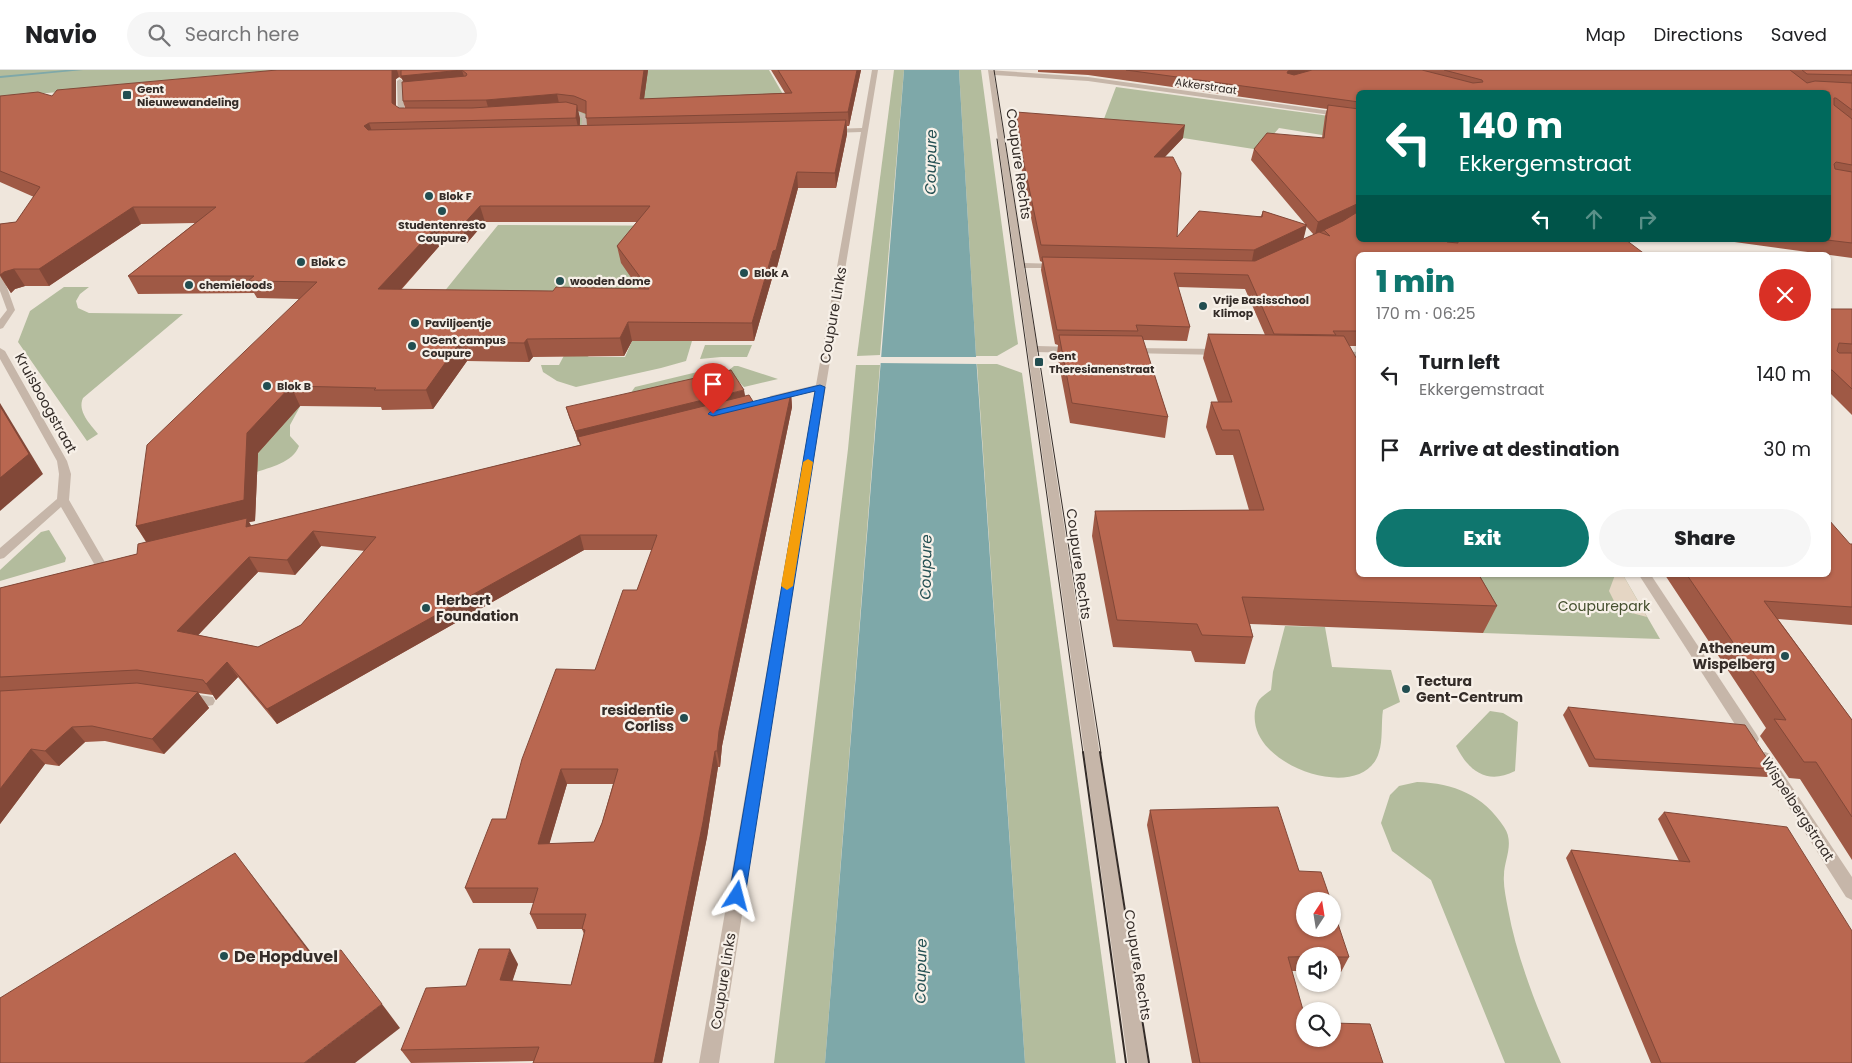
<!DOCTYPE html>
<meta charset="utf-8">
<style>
body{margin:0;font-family:Poppins,sans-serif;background:#f6f6f6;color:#202124;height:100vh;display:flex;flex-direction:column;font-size:19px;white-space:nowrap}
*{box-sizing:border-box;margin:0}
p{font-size:16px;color:#757577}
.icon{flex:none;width:28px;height:28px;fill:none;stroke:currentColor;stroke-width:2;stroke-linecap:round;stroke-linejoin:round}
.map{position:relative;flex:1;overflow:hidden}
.side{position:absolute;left:1356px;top:182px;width:475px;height:325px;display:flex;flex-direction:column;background:#fff;border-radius:8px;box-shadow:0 1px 4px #0004}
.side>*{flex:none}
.hud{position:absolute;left:1356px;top:20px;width:475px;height:152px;border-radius:8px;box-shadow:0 1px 4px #0004;background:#00695c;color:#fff;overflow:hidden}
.needle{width:32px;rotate:12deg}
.tools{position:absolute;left:1296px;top:822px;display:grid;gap:10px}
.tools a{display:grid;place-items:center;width:45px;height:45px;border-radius:50%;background:#fff;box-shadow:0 1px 4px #0004;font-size:25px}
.pin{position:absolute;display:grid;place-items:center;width:42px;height:42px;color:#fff;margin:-51px -21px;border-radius:50% 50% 50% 0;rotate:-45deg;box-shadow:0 0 5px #0007}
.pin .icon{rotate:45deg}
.me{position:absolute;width:55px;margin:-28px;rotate:9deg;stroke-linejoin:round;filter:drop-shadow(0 0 4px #0008)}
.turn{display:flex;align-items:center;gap:18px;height:105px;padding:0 20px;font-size:22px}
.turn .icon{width:65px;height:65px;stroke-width:2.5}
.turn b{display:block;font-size:35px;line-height:42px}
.lanes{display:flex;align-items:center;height:48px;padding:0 20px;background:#0003;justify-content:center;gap:25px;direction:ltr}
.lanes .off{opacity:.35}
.round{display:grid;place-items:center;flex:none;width:52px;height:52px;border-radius:26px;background:#f6f6f6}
.overview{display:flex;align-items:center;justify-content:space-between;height:85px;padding:0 20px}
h1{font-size:30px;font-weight:800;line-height:38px;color:#0f766e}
.action{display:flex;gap:10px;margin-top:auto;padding:10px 20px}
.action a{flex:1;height:58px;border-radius:30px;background:#0f766e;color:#fff;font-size:20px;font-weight:800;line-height:58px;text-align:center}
.action a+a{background:#f6f6f6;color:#202124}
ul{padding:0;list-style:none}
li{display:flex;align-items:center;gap:15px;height:75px;padding:0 20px}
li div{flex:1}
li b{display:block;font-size:19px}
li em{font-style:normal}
header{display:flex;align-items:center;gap:30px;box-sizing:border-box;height:70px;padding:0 25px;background:#fff;border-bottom:1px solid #e0e0e0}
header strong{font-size:24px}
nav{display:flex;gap:28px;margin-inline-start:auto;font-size:18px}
.search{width:350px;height:45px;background:#f6f6f6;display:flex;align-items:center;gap:12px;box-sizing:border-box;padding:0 18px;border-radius:28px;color:#757577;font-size:19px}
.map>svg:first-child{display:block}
</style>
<header>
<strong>Navio</strong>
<div class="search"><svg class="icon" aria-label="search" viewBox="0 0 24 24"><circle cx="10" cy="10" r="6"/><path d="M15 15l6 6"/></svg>Search here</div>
<nav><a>Map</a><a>Directions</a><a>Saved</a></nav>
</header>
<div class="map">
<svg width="1852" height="993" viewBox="0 0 1852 993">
<rect width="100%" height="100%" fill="#efe6dc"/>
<g fill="#b3bc9d">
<path d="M0,0h319l-319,27z"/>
<path d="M627,0h142l15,26 -194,36 -195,-19z"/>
<path d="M894,0h10l-24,285 -23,1z"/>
<path d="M959,0h22l34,254 3,20 -21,12h-21z"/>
<path d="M1116,17l243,33v21l-80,-13 -19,22 -77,-12 -84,-6z"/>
<path d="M498,155l228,1 -104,38 95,39 -286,5z"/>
<path d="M64,217h25l-9,7 -4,7 2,7 11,5 94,1 -100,84c-6,13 7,26 15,36l-11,7 -69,-99 12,-31z"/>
<path d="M632,271h60l-6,20 -25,7 -85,19 -19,-6 -14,-9 -2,-7h18l11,-21 19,13h36z"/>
<path d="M705,275h47l-5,12h-26l-21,2z"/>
<path d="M977,294h20l25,9 94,690h-91z"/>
<path d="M856,295h24l-55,698h-51l74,-614z"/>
<path d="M734,296h4l40,13 -34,8 -16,-16z"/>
<path d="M714,298l8,2 4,7 -96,17 5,-7z"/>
<path d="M302,333l-12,22v11l9,10c-7,18 -32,22 -49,28l-5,-7z"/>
<path d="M49,460l17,28 -1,4 -65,19v-11l41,-38z"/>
<path d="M1452,505h171l37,64 -177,-6z"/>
<path d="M1285,556l40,1 7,40 59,3 9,32 -17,8c-2,12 0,31 -4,42 -14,51 -119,18 -124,-30 -1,-8 0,-16 4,-22 3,-4 8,-7 12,-10l2,-18z"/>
<path d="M1490,641l13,2 15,9 -3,49c-27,14 -46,1 -59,-25z"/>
<path d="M1417,712c37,1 66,13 87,45 11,16 0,33 0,48 -1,10 2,23 4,34 9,51 32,106 53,154h-56l-74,-183 -39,-29 -11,-28 9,-28 9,-9z"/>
</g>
<path fill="#e5d6c4" d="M1615,505h8l24,42 -19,-5 -13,-9 -6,-12z"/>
<path fill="#7ea8a9" d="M904,0h55l17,286 49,707h-200z"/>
<path fill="#efe6dc" d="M878,287h101v7l-102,-1z"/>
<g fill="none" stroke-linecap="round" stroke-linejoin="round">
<path fill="#7ea8a9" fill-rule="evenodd" d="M66,0h17l-83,8v-2z"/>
<g fill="#c6b6a9" fill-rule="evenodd">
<path d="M872,0h6l-81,491 -78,502h-20l116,-672 -41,10 -5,-3 1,-2 46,-11 45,-253 -29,1 -3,-2 3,-2 30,-1z"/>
<path d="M988,0l100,7 271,38v4l-271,-38 -94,-6 30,188 35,1 4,2 -4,2h-35l13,78 37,1 5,3 -5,3 -37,-1 111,711h-20z"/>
<path d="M400,9l3,2 1,10 8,1 -8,2v22l6,3 -3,2 -9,-4 -1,-36z"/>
<path d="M564,40l16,2 7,4 -1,22 -5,-1 1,-19 -20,-5z"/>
<path d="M0,206l4,3 11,31 -12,18 -3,1v-10l7,-9 -7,-19z"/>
<path d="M0,278l5,3 62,110 4,13 -2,26 37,64 -2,3h-8l-35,-60 -57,51 -4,1v-11l57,-49 2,-25 -2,-13 -57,-102z"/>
<path d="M1131,278l90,1 5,3 -5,3 -93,-2v-4z"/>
<path d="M1339,281l20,1v6l-23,-2v-4z"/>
<path d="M1639,505h12l106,160 2,4 -2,4 -5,2 -5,-2z"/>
<path d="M187,623l26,4 2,4 -2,4 -5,1 -26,-4 -2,-4 2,-4z"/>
<path d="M1765,682l5,2 82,123v23l-6,-3 -86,-135 -3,-4 3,-4z"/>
</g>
<g stroke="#342c28" stroke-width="1">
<path d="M994,0l107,683"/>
<path d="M997,69l86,614"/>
</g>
<g stroke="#342c28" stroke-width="2">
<path d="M1083,682l43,311"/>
<path d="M1100,682l49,311"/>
</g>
</g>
<g fill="#9f5945" fill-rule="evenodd">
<path d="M277,0h371l-4,29 141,-6 -14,-23h90l-12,56h-2v8l-11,54h-38l-21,79 -2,1 -21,73h-122l-8,15 -91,1 -4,5 -62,-1 -34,48 -51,1 -1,-3 -81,-1 -42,47 -3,68 -6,1 2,4 329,-81 -11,-28 -3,-10 179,-11 9,7 37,-10 1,14 -70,339 -2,21h-2l-11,70 -45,226h-129l1,-2 -123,2 -10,-13 65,-64 52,-22 -6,17 59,4 13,-51 -2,-5h-45l-7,-15 4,-11h-61l-8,-15 130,-218 42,-80 15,-40h-68l-307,174 -39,-47 -22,23 -3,-5 -15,-2 11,15 -45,46 -59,-13 -20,1 -26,24 -14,-2 -45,60v-236l137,-34 9,-12 -10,-16 163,-227 -42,-1 -3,-5 -116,1 -10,-18 67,-53 -54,1 -92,62h-24l-10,3 -4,4 -11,-17v-52l16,-2 18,-25 -34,-15v-86h52zM399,7l3,2 2,3 -1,19 2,7h-6l-3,-2v-27zM578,41l8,3 1,11 -7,1v-7zM485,152h152l-20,24 4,17 18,26 -86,2 -152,-1 41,-47h25zM321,476l44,5 -64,74 -43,22 -60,-12 60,-63 37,3zM567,714h46l-11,39 -8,19 -45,2z"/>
<path d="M1038,0h814v188l-132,-18h109v-148h-470v148h267l-267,15v91h-10l148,260 -14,27 -233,-9 3,13 -8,27 -50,-2 -4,-11 -78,-4 -21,-111 3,-25 154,-1 -16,-55h-17l-10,-28 5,-25h7l-15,-44 5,-24 57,1 -20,-46 -67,-2 12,40 -3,14 -44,-1 25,77 -3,21 -95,-15 -13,-69 1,-9 -3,-1 -14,-74 1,-8 -2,-1 -17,-82 -8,-54 1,-13 167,26 -18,19 12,80 84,-21 2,-5 43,14 -55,-65 3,-11 68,-11 3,-22 2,-7 -239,-34 -50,-3zM1306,156l8,9 -11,5z"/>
<path d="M1829,239h23v106l-23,-23z"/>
<path d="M1850,474h2v81l-74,-6 74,101v140l-52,-81 -11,-1 -29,-42 6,-8 -101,-153h164z"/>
<path d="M1568,637l206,62 -7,8 -178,-10 -26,-52z"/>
<path d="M1150,740l149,61 50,86 -8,15h-9v-16h-27v15h-13l13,68 78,24h-191l-45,-238z"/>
<path d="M1664,742l188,251h-201l-85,-205 5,-8 108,11 -21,-42z"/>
</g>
<g fill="#824838">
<path d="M392,0h5l2,7 -3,2v38l-4,-14z"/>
<path d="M462,0l4,13 -60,6 -5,-13z"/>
<path d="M644,0h4l-6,43 -2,-14z"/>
<path d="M857,0h4l-12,56 -1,-14z"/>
<path d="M1291,0h31l-38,14 4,-13z"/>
<path d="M557,24l3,14 -70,6 -4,-14z"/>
<path d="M577,35l3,14 -1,13 -3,-14z"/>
<path d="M846,50l1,14 -11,54 -1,-15z"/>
<path d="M369,53l5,14 -10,-11z"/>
<path d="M1185,55l-2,13 -32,33 3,-14z"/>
<path d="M797,102l1,16 -21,79 -2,1 -21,73 -2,-18z"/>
<path d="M1359,133v11l-44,21 3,-13z"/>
<path d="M480,136l5,16 -18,21 -5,-17z"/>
<path d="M133,137l8,17 -92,62 -10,-17z"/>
<path d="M1307,155l-4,16 -52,25 3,-16z"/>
<path d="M437,156l5,17 -57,64 -7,-18z"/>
<path d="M14,199l11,17 -10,3 -4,4 -11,-18 4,-3z"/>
<path d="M628,252l4,19 -8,15 -4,-18z"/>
<path d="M527,269l6,18 -4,5 -5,-19z"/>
<path d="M460,272l7,19 -34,48 -7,-19z"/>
<path d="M291,316l9,20 -42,47 -3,68 -6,1 6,10 -105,15 -14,-21 111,-93z"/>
<path d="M744,320l2,10 -168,37 1,4 -1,1 -3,-11z"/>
<path d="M791,323l1,14 -70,339 -2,21 -3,-16 2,-20z"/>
<path d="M0,333l43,71 -43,37z"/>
<path d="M313,461l8,15 -26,29 -8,-15z"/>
<path d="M580,465l4,15 -307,174 -10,-15z"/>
<path d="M249,487l9,15 -71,75 -10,-16z"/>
<path d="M227,592l11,15 -22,23 -10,-16z"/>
<path d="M198,622l11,16 -45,46 -12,-15z"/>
<path d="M72,657l13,15 -26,24 -14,-15z"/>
<path d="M31,679l14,15 -45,60v-35z"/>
<path d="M715,681l3,16 -11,70 -45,226h-8z"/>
<path d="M561,699l6,15 -22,75 -7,-15z"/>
<path d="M235,783l20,26 78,102 -20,-24z"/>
<path d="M510,879l8,15 -10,31 -8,-15z"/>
<path d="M382,934l18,24 -45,35h-51z"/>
</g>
<g fill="#b96750" stroke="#824838" fill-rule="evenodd">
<path d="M277,0h115v33l7,5h73l94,-6 11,3 -1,13 -207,5 -5,3 4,4 478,-10 -11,53 -38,-1 -21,78 -3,1 -21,72 -124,-1 -8,16 -93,1 -3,4 -64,-1 -34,48h-52l2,-2 -85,-2 -44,47 -3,67 -108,26 11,-81 170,-163 -69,-1 6,-5h-126l88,-69h-83l-94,62h-25l-10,3 -4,3v-51l16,-2 24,-35 -40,-16v-75l38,-4 14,4 5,-6zM480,136h170l-33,40 32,43 -93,-2 -3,4 -175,-2 59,-63h25z"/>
<path d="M401,0h243l-4,29 152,-6 -14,-23h79l-9,42 -262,6v-17l-12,-5 -17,-2 -71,6 -83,1 -1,-19 64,-6 1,-2 -5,-4 -61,6z"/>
<path d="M1126,0h165l-3,1 -1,2 7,2 18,-5h110l51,13 10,-1 -1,-2 -38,-10h346l17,13 8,-2 37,2v27l-16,-12h-2v7l18,14v46l-16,-3 -2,2 1,5 17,3v71l-25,-3h2v-148h-470v10z"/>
<path d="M1802,0h50v5l-45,-1z"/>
<path d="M1328,35l31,4v94l-41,19 -64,-73 13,-16 57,5z"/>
<path d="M1016,42l169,13 -31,32h19l8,16 -4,64 22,-26 63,6 1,-6 44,14 -53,25 -213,-5 -17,-81z"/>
<path d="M1359,141v29h87l1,2 11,1v-3h168l20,15h-287v76h-26l3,4 -62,-1 -26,-59 -74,-2 16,54 -54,-2 2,6 -81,-1 -15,-73 213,4 64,-29 11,4 -6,-6 19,-9z"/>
<path d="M1829,239h23v35l-13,-1 -2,8 2,2h13v36l-20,-19h-3z"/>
<path d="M1208,264l136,2 15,27v212h120l18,31 -255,-9 11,40 -51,-2 -5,-11 -80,-4 -22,-109 169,-1 -25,-80h-17l-11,-28h21z"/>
<path d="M1059,265l83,1 26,81 -96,-14z"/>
<path d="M731,300l13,20 -169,41 -9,-24z"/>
<path d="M791,323l-72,338 -2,20h-2l-12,71 -49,241h-121l6,-16 -138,3 25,-62 40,-2 13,-37h31l-10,31 71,5 14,-55 -3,-1 4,-15h-56l8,-26h-73l27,-69h14l16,-60 34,-90 39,1 28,-80h14l20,-55h-77l-313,174 -40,-47 -21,22 -3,-4 -66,-10 -137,7v-89l137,-34 1,-10 109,-26 -1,9 335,-82 -3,-8 171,-42 5,8zM313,461l63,6 -75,88 -43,22 -81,-16 72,-74 38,3zM561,699h57l-16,54 -8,19 -56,2z"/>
<path d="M0,336l29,48 -29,24z"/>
<path d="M1829,450l21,24h2v63l-88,-6 88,119v97l-36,-55h-12l-30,-43 12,1 -99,-145h142z"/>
<path d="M137,613l61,9 -46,47 -60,-13 -20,1 -27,24 -14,-2 -31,40v-98z"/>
<path d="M1568,637l177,18 29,44 -179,-10z"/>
<path d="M1278,737l21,64 22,1 10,29h-26v28h27v-23l17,51h-17v-1l-44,1 17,60v22h27v-16l38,1 13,39h-183l-50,-253z"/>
<path d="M1664,742l123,15 65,104v132h-191l-90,-213 119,12z"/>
<path d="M235,783l78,104 28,-7 41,54 -78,59h-304v-65z"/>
</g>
<path fill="#1a73e8" stroke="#114b97" d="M820,315l5,2 -80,509 -2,5 -6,2 -5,-2 -3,-5 86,-505 -102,25 -5,-2 2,-2z"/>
<path fill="#f59e0b" d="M808,389l5,3 -20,124 -6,4 -6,-4 22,-124z"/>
<g fill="#224e51" stroke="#f7f0e8" stroke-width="2">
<rect x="122" y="20" width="10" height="10" rx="2.5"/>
<circle cx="429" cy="126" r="5"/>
<circle cx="442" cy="141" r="5"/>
<circle cx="301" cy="192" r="5"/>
<circle cx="744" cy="203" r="5"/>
<circle cx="560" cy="211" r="5"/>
<circle cx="189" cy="215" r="5"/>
<circle cx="1203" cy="236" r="5"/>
<circle cx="415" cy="253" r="5"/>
<circle cx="412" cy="276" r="5"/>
<rect x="1034" y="287" width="10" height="10" rx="2.5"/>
<circle cx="267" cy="316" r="5"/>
<circle cx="426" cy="538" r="5"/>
<circle cx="1785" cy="586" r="5"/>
<circle cx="1406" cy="619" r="5"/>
<circle cx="684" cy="648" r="5"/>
<circle cx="224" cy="886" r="5"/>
</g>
<g text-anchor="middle" stroke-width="4.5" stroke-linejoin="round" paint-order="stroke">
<g font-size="11" fill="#342c28" stroke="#f7f0e8">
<text transform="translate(1206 16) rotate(8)" y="4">Akkerstraat</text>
</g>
<g font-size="11" font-weight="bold" fill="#342c28" stroke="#f7f0e8" text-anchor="start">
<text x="137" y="23">Gent<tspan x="137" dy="13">Nieuwewandeling</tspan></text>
<text x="439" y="130">Blok F</text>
<text x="442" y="159" text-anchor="middle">Studentenresto<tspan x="442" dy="13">Coupure</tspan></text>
<text x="311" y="196">Blok C</text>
<text x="754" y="207">Blok A</text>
<text x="570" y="215">wooden dome</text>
<text x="199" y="219">chemieloods</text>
<text x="1213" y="234">Vrije Basisschool<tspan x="1213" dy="13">Klimop</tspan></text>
<text x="425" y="257">Paviljoentje</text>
<text x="422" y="274">UGent campus<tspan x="422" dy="13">Coupure</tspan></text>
<text x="1049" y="290">Gent<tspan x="1049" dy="13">Theresianenstraat</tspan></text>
<text x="277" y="320">Blok B</text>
</g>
<g font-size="14" fill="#342c28" stroke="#f7f0e8">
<text transform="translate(1019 94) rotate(82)" y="5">Coupure Rechts</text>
<text transform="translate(833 245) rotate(-80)" y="5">Coupure Links</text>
<text transform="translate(46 333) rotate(61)" y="5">Kruisboogstraat</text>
<text transform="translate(1079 494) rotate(82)" y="5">Coupure Rechts</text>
<text transform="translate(1798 739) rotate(57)" y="5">Wispelbergstraat</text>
<text transform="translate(1138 895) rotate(81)" y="5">Coupure Rechts</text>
<text transform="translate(723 911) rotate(-81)" y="5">Coupure Links</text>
</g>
<g font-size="14" font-weight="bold" fill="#342c28" stroke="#f7f0e8" text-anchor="start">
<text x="436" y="535">Herbert<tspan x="436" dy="16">Foundation</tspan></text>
<text x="1775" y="583" text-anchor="end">Atheneum<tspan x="1775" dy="16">Wispelberg</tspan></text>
<text x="1416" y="616">Tectura<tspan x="1416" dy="16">Gent-Centrum</tspan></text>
<text x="674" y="645" text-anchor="end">residentie<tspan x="674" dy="16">Corliss</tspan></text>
</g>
<g font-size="14" fill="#444f2e" stroke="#f7f0e8">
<text x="1604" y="541">Coupurepark</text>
</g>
<g font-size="15" font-style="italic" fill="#224e51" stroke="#f7f0e8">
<text transform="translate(931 92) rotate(-89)" y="5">Coupure</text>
<text transform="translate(926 497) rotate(-89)" y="5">Coupure</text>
<text transform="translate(921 901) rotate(-89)" y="5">Coupure</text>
</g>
<g font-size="16" font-weight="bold" fill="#342c28" stroke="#f7f0e8" text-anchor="start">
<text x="234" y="892">De Hopduvel</text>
</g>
</g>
</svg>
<div class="tools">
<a><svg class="needle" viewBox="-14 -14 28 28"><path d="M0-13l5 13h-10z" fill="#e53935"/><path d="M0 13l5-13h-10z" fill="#757577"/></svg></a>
<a><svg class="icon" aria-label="sound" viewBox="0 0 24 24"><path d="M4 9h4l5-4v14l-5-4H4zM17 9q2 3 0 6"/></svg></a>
<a><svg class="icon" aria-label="search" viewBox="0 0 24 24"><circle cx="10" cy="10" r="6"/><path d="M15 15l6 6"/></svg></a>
</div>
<div class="pin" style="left:713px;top:344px;background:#d93025"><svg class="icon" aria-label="arrive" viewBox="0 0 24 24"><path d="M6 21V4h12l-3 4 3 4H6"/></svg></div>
<svg class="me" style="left:737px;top:826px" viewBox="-20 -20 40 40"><path d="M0-17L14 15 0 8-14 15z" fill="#1a73e8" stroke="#fff" stroke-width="4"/></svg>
<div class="hud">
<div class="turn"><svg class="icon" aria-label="left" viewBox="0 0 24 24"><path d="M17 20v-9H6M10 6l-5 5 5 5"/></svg><div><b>140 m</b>Ekkergemstraat</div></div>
<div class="lanes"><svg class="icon" aria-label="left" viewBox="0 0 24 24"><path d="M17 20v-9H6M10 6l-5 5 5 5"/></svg><svg class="icon off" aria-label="ahead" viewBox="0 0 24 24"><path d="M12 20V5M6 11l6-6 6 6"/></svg><svg class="icon off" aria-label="right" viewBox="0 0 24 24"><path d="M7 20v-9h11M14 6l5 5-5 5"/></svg></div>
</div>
<section class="side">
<div class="overview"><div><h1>1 min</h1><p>170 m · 06:25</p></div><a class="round" style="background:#d93025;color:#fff"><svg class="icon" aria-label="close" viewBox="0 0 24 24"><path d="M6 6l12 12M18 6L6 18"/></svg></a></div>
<ul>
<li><svg class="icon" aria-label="left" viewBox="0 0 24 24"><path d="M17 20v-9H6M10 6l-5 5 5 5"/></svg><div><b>Turn left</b><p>Ekkergemstraat</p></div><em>140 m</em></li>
<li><svg class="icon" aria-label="arrive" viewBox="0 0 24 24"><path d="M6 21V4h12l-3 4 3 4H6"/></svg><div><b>Arrive at destination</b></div><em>30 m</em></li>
</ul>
<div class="action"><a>Exit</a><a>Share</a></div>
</section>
</div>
